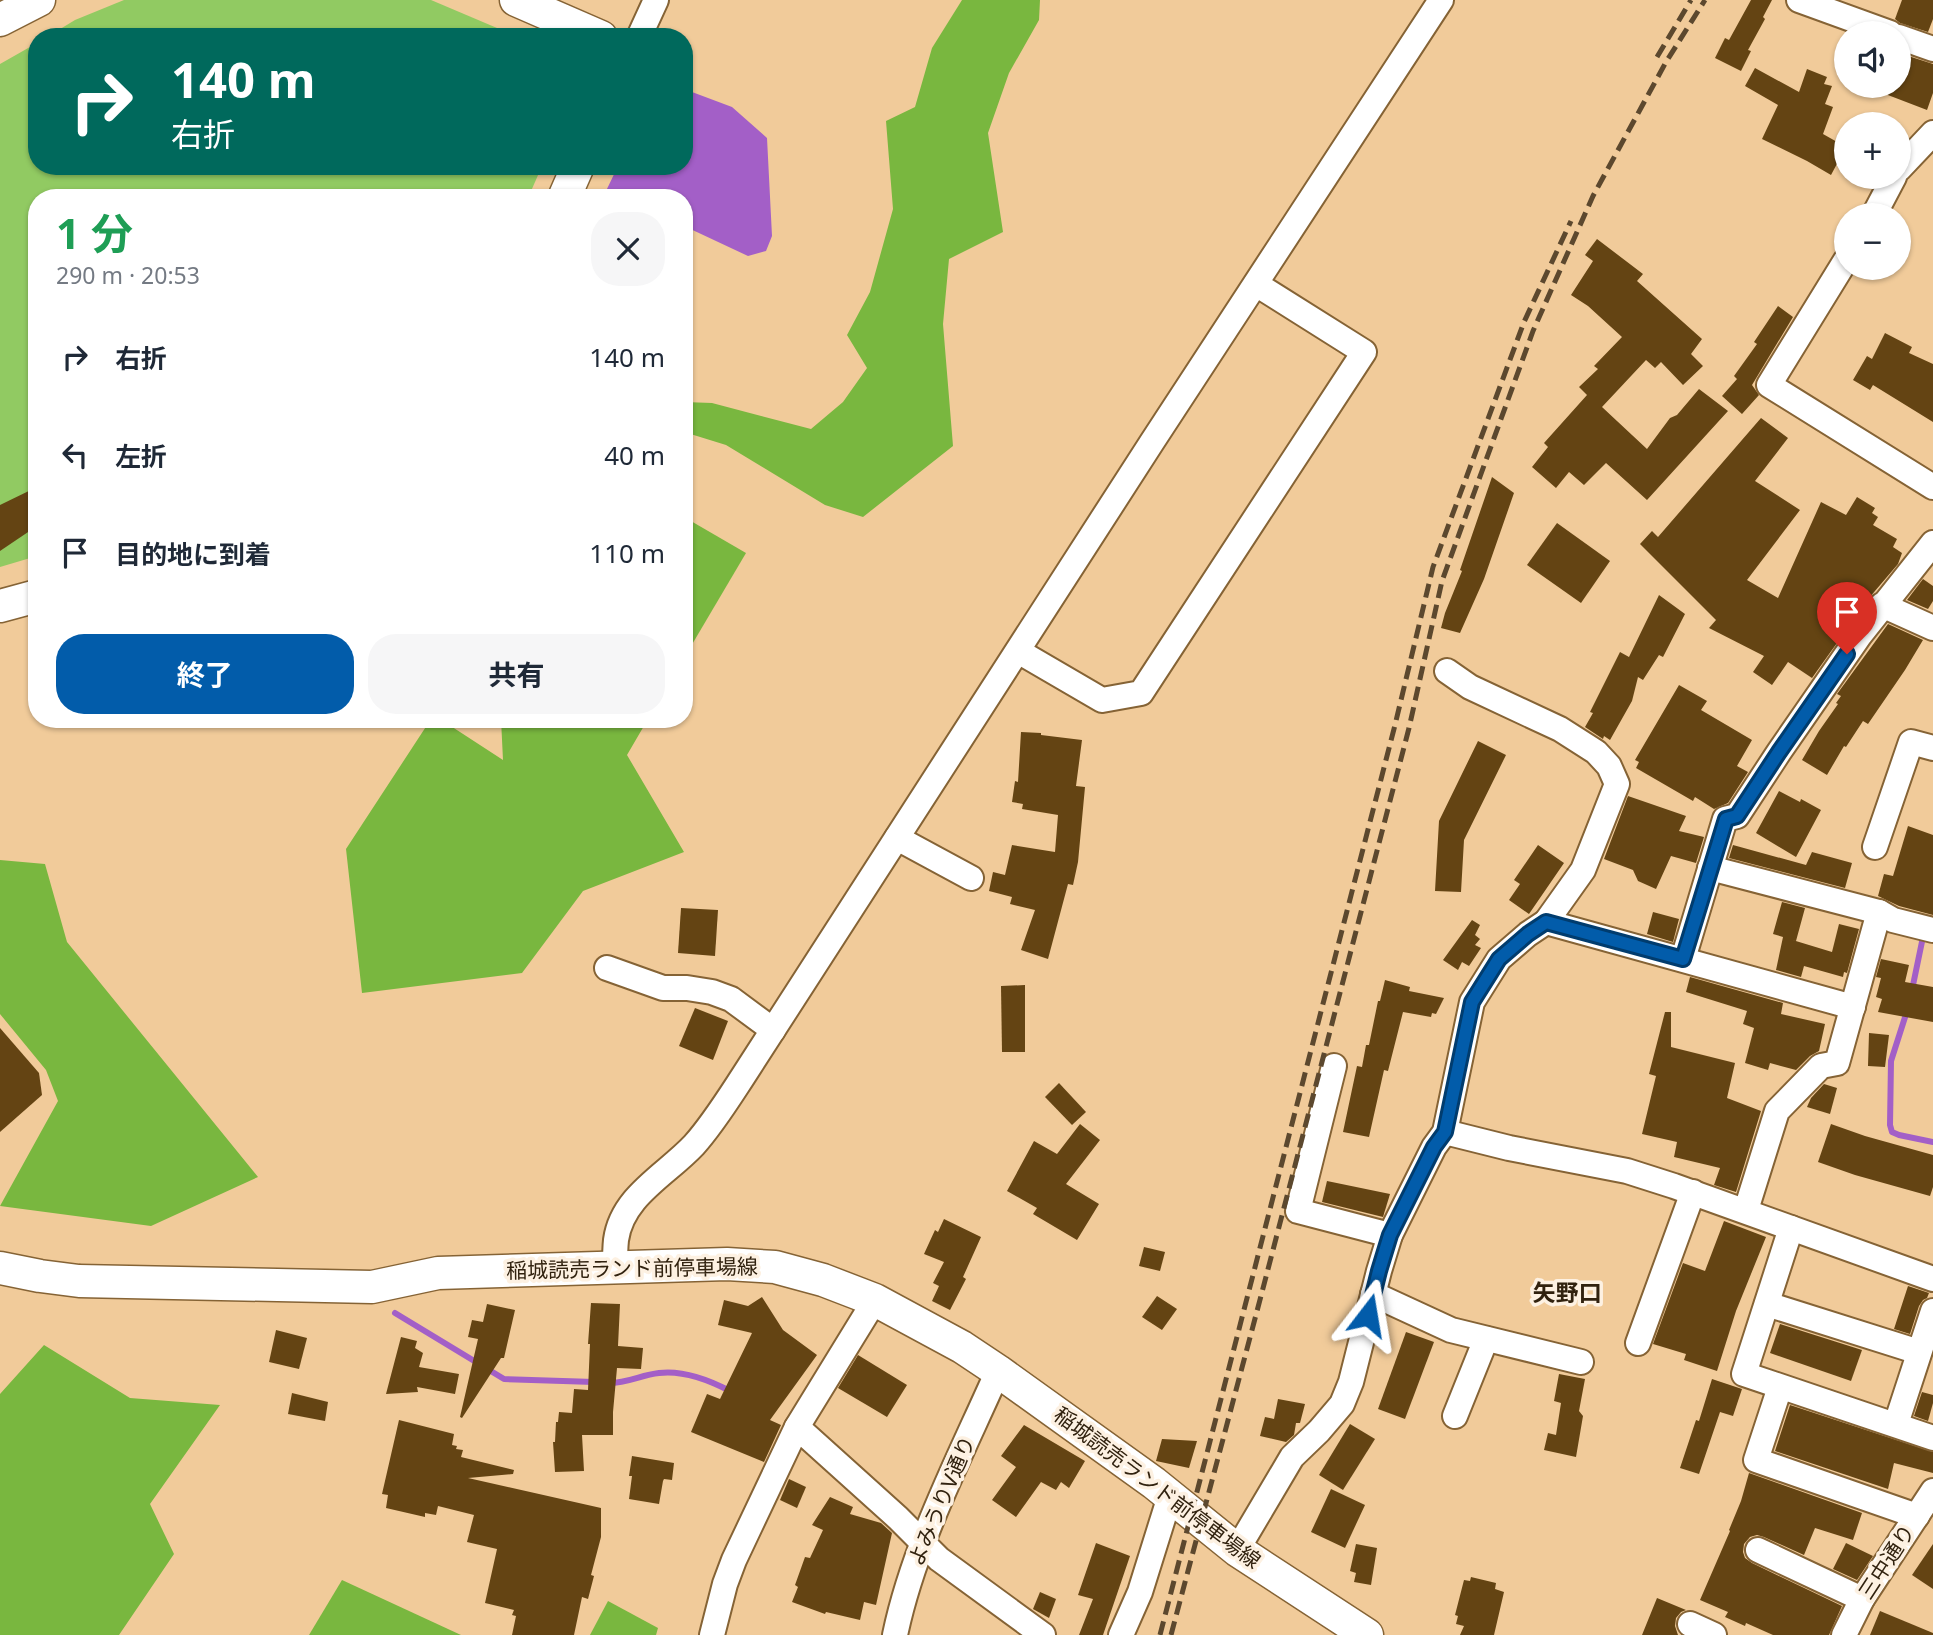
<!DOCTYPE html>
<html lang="ja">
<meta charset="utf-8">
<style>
body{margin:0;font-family:"Noto Sans","Noto Sans JP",sans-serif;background:#f6f6f7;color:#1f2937;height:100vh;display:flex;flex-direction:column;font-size:26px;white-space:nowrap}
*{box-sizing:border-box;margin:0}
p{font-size:23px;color:#747a83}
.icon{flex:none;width:38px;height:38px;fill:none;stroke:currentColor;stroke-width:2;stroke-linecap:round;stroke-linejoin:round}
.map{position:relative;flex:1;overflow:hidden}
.drawer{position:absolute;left:28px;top:189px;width:665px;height:539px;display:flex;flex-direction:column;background:#fff;border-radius:28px;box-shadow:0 2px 5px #0004}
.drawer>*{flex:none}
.hud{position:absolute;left:28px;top:28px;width:665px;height:147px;border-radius:28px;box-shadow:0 2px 5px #0004;background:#00695c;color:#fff;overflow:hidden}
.tools{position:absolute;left:1834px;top:21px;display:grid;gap:14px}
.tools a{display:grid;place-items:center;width:77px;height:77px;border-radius:50%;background:#fff;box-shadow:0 2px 5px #0004;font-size:35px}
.pin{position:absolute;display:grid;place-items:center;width:60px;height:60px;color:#fff;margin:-72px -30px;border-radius:50% 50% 50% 0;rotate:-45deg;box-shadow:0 0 7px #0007}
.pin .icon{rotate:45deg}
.me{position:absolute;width:77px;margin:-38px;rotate:14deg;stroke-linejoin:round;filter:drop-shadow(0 0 5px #0008)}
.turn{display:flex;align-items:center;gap:24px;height:147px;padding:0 28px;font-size:32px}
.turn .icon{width:91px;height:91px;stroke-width:2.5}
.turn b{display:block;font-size:49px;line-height:60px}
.round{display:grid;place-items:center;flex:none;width:74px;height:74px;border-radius:28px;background:#f6f6f7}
.head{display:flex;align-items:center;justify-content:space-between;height:119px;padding:0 28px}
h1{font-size:42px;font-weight:700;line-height:52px;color:#1e9e55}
.button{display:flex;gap:14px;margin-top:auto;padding:14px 28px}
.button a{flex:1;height:80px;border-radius:28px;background:#025caa;color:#fff;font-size:28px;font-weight:700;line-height:80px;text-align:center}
.button a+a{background:#f6f6f7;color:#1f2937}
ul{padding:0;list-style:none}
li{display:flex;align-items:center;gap:21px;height:98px;padding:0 28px}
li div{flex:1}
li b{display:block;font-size:26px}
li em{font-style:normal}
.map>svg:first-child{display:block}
</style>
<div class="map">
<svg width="1933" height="1635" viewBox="0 0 1933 1635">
<rect width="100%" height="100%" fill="#f1cb9a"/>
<g fill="#91ca62">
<path d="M124,0h307l87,37h-471l28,-17z"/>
<path d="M37,43v123h505l-14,32h-491v358l-37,11v-503z"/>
</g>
<g fill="#79b73f">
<path d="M962,0h78l-1,20 -30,53 -21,60 15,99 -54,27 -6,65 10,122 -90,71 -38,-12 -99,-60 -42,-13v-30l28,1 99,26 32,-27 24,-34 -20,-33 23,-43 23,-83 -7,-88 29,-14 17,-59z"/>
<path d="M684,517l62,36 -62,105z"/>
<path d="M431,719h9l63,41 -2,-41h147l-21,36 57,97 -101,39 -61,82 -160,20 -16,-144z"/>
<path d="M0,860l45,4 22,78 191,235 -107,49 -151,-20 58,-105 -12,-31 -46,-56z"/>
<path d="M44,1345l86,53 90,7 -70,99 24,50 -55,81h-119v-241z"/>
<path d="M342,1580l119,55h-152z"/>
<path d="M608,1601l50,27 -2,7h-66z"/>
</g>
<path fill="#a35fc7" d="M684,89l48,18 35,31 5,98 -6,15 -18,5 -64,-30v-28h-63l-15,-7 12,-25h66z"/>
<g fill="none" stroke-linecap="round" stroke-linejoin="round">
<g stroke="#a35fc7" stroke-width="6">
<path d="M1912,990l12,-58"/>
<path d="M1907,1011l-16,50 -1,64 2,7 7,3 34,7"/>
<path d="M395,1313l109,66 90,3"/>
<path d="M609,1383c19,0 32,-8 50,-10 24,-3 50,7 71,18"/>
</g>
</g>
<g fill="#644413">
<path d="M1751,0h21l-9,17 2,2 -17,31 3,1 -10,20 -26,-13 10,-20 4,2z"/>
<path d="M1902,0h31v19l-5,13 -28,-9 -5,-4z"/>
<path d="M1899,53l34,11v29l-6,17 -60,-23 32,-1z"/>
<path d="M1755,68l44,24 8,-23 20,8 -3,7 8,2 -7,18 8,3 -10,27 23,13 -15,28 -24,-14 -45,-22 16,-34 -33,-19z"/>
<path d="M1597,239l46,35 -6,7 65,58 -11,15 12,12 -20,19 -22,-23 -6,6 -9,-8 -44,47 45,42 23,-31 7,-3 22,-26 29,22 -81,89 -41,-37 -22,22 -15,-13 -13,16 -24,-21 16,-20 -4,-4 43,-48 -8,-8 19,-18 -4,-3 28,-29 -34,-31 -17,-11 22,-34 -8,-6z"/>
<path d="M1778,306l15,11 -41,68 7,10 -17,19 -20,-18 15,-17 -3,-3 23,-32 -3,-2z"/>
<path d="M1885,333l27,14 -3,6 24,11v58l-60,-37 -3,5 -17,-10 14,-24 5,3z"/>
<path d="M1761,418l27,20 -33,43 45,29 -53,70 31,18 43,-96 25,13 11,-18 18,11 -3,5 6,4 -5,8 24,14 -4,8 9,6 -4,11 -29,34 -57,80 -24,-16 -16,23 -19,-13 11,-16 -55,-28 7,-8 -76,-76 12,-13 6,6z"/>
<path d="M1492,477l22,16 -30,86 -24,54 -19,-5 4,-15 17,-42 -2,-1z"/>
<path d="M37,487v39l-37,25v-46z"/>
<path d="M1557,523l53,38 -29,42 -54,-38z"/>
<path d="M1923,579l10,7v15l-5,8 -21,-9z"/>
<path d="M1659,595l26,19 -22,43 -4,-2 -16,25 -5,-3 -6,24 -22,39 -6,-4 -1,3 -18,-12 8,-14 -3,-1 30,-60 9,5z"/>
<path d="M1888,624l35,16 -18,30 -37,54 -5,-3 -17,26 -2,-1 -17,29 -25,-15 17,-29 19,-27 -2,-1 5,-7 -4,-2z"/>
<path d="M1679,685l28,16 -6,9 51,30 -15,26 11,6 -20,31 -14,6 -19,-12 -2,4 -57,-33 3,-6 -4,-2z"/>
<path d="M1021,732l20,1v2l41,5 -6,46 9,1 -7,75 -5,23 -5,-1 -20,75 -27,-9 14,-40 -25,-6 2,-7 -23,-6 4,-19 12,3 7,-30 43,7 3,-37 -36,-6 1,-5 -11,-2 3,-21 3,1z"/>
<path d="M1478,741l28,14 -42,85 -3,52 -26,-1 4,-70z"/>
<path d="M1779,791l21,11 1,-3 20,11 -25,47 -40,-24z"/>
<path d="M1628,796l58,20 -7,15 25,6 -8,26 -25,-7 -15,33 -18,-8 -5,-11 -29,-11z"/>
<path d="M1908,826l25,9v80l-34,-9 -21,-10 6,-22 9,2z"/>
<path d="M1538,845l26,18 -35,51 -20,-14 11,-16 -6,-4z"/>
<path d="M1733,845l73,20 6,-13 40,11 -7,25 -116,-30z"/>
<path d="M1782,902l23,6 -9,33 -10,-3 46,14 7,-28 20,5 -12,44 -3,-1 -1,5 -39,-11 -3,11 -25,-7 7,-33 -10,-3z"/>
<path d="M681,908l37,2 -3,46 -37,-3z"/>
<path d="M1653,912l26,7 -6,23 -26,-8z"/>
<path d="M1472,920l8,5 -5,10 5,4 -5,6 6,3 -12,18 -7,-4 -4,8 -15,-10z"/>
<path d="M1881,959l28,6 -4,17 28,5v35l-55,-10 4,-13 -6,-2 5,-19 -5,-1z"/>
<path d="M1690,977l93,26 -2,11 44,10 -6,27 -9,5 -14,14 -26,-7 -2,7 -23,-7 9,-35 -11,-4 4,-13 -61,-19z"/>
<path d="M1385,980l25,7 -1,4 35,7 -8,16 -4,-1 -1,4 -28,-5 -15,59 -4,-1 -15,67 -26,-5 14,-66 5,1 4,-22h3l9,-44h2z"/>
<path d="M1025,985v67h-23l-1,-66z"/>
<path d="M695,1008l33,13 -15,39 -34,-14z"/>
<path d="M1665,1012h6v35l64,16 -8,35 34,13 -25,81 -22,-7 6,-17 -46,-11 3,-15 -35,-8 14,-58 -7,-2z"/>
<path d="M0,1028l39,45 3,22 -42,37z"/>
<path d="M1869,1033l20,2 -4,32 -17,-1z"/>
<path d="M1059,1083l27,29 -14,13 -27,-28z"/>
<path d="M1824,1084l13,4 -7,26 -23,-7 4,-9z"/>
<path d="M1080,1124l20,16 -34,44 33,20 -22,36 -44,-26 4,-6 -30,-17 27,-50 23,13z"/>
<path d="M1831,1124l34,12 68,19v32l-3,9 -75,-21 -37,-13z"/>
<path d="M1327,1181l63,13 -7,23 -61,-15z"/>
<path d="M944,1219l37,18 -18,40 3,2 -16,31 -18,-9 7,-15 -6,-3 11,-21 -20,-8 11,-24 3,2z"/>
<path d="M1724,1221l42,16 -30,74 -19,60 -33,-11 2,-6 -33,-10 30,-81 22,8z"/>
<path d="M1144,1247l21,5 -5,19 -21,-5z"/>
<path d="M1908,1286l21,7 -2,5 -4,2 -4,6 -9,28 -16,-5z"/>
<path d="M1157,1296l20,13 -15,21 -20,-13z"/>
<path d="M762,1297l21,33 34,25 -47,65 11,5 -17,37 -73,-30 16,-38 13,5 32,-66 -34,-8 6,-25 24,6z"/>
<path d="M591,1303l29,1 -2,42 25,2 -2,21 -24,-1 -4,44v23h-31l2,36 -29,1 -2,-30h2l1,-20h2l1,-10 13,1 2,-24 14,1 2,-46h-2z"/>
<path d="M487,1304l28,6 -11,48h-3l-39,60 -2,-1 18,-78 -10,-2 4,-17 11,2z"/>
<path d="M1780,1324l82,26 -11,31 -81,-28z"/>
<path d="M276,1330l31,8 -8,31 -30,-7z"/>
<path d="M1406,1332l28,10 -29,77 -27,-10z"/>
<path d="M401,1337l16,4 -2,7 8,5 -4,14 40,7 -4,20 -38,-7 1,5 -32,2z"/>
<path d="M858,1355l49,30 -20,32 -49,-29z"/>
<path d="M1559,1374l26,5 -6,32 4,5 -7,41 -32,-7 4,-17 8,2 5,-32 -7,-2z"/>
<path d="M1712,1379l30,10 -9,27 -13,-4 -21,62 -19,-6 16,-48 3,1z"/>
<path d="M1922,1392l11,3v8l-5,18 -14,-5z"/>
<path d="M292,1393l36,9 -3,19 -37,-7z"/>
<path d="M1278,1399l27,5 -5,19h-4l-2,12 -8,7 -26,-6 5,-19 9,2z"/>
<path d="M1790,1405l143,47v21l-39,-10 -6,26 -113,-38z"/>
<path d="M399,1420l55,14 -2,11 5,1 -1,3 7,1 -2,7 53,13 -1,4 -45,4 133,30v29l-10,38 3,1 -6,23 -6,-2 -8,38h-62l4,-19 -4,-1 2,-5 -29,-7 12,-54 -30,-7 7,-27 -36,-9 -2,9 -11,-2v4l-39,-9 2,-13 -6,-1z"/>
<path d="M1350,1424l25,15 -32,51 -24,-15z"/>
<path d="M1024,1425l61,36 -16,27 -8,-6 -5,8 -15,-8 -25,35 -24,-17 24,-33 -15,-11z"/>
<path d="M1162,1439l35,2 -8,27 -33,-7z"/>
<path d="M632,1456l42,7 -2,17 -8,-1 -1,2 -4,23 -30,-5 3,-23h-3z"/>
<path d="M1749,1473l113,40 -9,27 -38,-12 -11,27 -40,-18 -7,-2 -7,2 -6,7 -1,8 2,6 7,5 90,43 -13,29h-56l-27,-12 -1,3 -20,-9 3,-5 -28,-12 30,-69 -1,-1 12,-29z"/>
<path d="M789,1479l17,8 -9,21 -17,-8z"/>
<path d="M1331,1489l34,16 -20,43 -34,-16z"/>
<path d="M830,1497l23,10 -3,7 31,9 11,10 -16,72 -12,-3 -4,18 -34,-8 -1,2 -33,-12 6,-15 -3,-2 10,-28 5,1 13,-28 -11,-5z"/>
<path d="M1096,1543l34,13 -27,79h-24l14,-36 -15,-4z"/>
<path d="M1846,1543l27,13 -16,24 -24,-11z"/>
<path d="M1356,1544l21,4 -6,37 -17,-3 2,-9 -6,-2z"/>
<path d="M1933,1544v45l-21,-14z"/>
<path d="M1471,1577l25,6 -1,6 9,3 -10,43h-34l4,-9 -8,-2 2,-8 -3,-1 9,-35 6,1z"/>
<path d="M1040,1592l16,7 -7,19 -16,-9z"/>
<path d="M1657,1598l29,12 -5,2 -5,6 -1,8 3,9h-36z"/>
<path d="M1880,1611l53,22v2h-63z"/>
</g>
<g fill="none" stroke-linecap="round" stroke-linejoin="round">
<g stroke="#856335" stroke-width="28">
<g id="minor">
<path d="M1799,0l91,33"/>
<path d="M639,37l17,-37"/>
<path d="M1899,37l34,12"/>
<path d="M1899,169l34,-36"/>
<path d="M1874,215l20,-38"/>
<path d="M1846,260l-77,125 164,102"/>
<path d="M1882,605l51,23"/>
<path d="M1018,651l84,49 39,-7 223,-341 -108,-68"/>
<path d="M897,838l74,40"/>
<path d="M1875,847l36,-105 22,6"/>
<path d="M1710,868l169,44 14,8 40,10"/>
<path d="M1546,922l307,85"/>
<path d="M1683,959l42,-140 12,-3 42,-64 81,-117 73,-92"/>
<path d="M607,968l56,20h24l25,4 19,7 42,31"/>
<path d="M1334,1066l-36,145 92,24"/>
<path d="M1445,1132l64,16 118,23 47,15 259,93"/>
<path d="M1746,1210l31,-99 44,-45 16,-3 42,-151"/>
<path d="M1791,1228l-47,146 189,64"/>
<path d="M615,1268c0,-9 0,-19 1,-28 6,-44 50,-65 78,-95 18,-20 33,-44 48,-67l410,-636 289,-442"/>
<path d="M1373,1294l78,36 130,32"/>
<path d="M1767,1304l152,48"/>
<path d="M1638,1343l55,-151"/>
<path d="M1780,1387l-24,73 161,56"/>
<path d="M1455,1416l31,-77"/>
<path d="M1896,1424l37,-113"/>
<path d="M797,1427l101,91 41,41 104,76"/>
<path d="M1237,1550l55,-93 27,-26 23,-27 9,-22 28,-111 11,-36 44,-88 11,-15 27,-130 27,-43 29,-25 18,-12 37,-52 34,-86 -8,-18 -13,-14 -36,-23 -90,-42 -23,-16"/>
<path d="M1758,1550l104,49"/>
<path d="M1690,1624l24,11"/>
<path d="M712,1635l13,-51 9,-24 63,-133 78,-127"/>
<path d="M895,1635c19,-91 66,-180 103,-264"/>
<path d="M1121,1635l19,-43 30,-96"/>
<path d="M1844,1635l18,-36 71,-108"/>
</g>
</g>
<g stroke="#856335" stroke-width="35">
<g id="major">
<path d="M516,0l85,37"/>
<path d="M0,20l39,-20"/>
<path d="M564,198l14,-32"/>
<path d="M0,606l37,-10"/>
<path d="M0,1268l40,8 39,5 293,6 66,-14 289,-9 48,3 48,13 52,20 87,47 36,24 156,112 83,67 130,85"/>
</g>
</g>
<use href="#minor" stroke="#fff" stroke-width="24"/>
<use href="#major" stroke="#fff" stroke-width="32"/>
<g stroke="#5c482e" stroke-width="5" stroke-dasharray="14 7" stroke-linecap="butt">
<path d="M1657,57l34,-57"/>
<path d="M1160,1635l235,-910 38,-158 91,-245 47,-101"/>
<path d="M1171,1635l90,-339 148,-568 33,-147 91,-250 60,-135 73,-134 39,-62"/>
</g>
</g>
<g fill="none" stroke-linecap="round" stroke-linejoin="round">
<g stroke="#013c6e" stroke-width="18">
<path id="route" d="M1368,1315l11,-44 11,-36 44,-88 11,-15 27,-130 27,-43 29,-25 18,-12 137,37 43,-140 11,-3 42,-64 68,-98"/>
</g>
<use href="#route" stroke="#025caa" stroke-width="12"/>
</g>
<g text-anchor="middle" stroke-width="7" stroke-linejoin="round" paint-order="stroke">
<g font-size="21" fill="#31220f" stroke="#fdf1e2">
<text transform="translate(632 1269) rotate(-1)" y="7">稲城読売ランド前停車場線</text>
<text transform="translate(1157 1488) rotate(37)" y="7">稲城読売ランド前停車場線</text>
<text transform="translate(942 1501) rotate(-67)" y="7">よみうりV通り</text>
<text transform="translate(1887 1562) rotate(-57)" y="7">三中通り</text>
</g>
<g font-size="23" font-weight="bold" fill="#31220f" stroke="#fdf1e2">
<text x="1567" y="1301">矢野口</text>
</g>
</g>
</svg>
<div class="tools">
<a><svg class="icon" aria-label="sound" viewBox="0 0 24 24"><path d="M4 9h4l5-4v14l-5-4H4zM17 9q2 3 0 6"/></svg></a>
<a>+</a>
<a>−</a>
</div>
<div class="pin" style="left:1847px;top:654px;background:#d93025"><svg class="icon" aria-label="arrive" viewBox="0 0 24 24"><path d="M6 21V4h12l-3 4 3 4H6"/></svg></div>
<svg class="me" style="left:1368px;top:1315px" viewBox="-20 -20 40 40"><path d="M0-17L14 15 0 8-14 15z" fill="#025caa" stroke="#fff" stroke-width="4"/></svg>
<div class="hud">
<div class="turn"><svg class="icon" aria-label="right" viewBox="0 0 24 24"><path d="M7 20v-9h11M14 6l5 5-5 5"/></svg><div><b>140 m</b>右折</div></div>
</div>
<section class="drawer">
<div class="head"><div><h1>1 分</h1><p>290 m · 20:53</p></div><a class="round"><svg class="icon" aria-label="close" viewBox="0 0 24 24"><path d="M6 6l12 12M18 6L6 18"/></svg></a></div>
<ul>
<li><svg class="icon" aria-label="right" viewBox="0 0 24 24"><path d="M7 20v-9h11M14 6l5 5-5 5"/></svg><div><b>右折</b></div><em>140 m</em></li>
<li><svg class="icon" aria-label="left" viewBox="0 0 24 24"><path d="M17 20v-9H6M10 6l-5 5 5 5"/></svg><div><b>左折</b></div><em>40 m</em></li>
<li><svg class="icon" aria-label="arrive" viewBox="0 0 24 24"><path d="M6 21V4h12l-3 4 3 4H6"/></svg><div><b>目的地に到着</b></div><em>110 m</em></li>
</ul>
<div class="button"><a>終了</a><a>共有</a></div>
</section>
</div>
